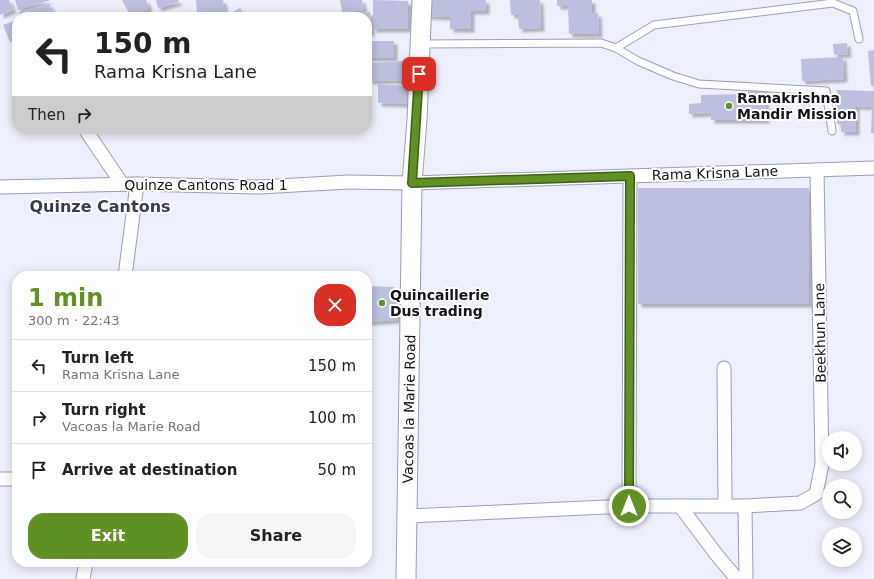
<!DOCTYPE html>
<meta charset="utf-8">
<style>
body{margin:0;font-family:"DejaVu Sans",sans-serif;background:#f6f6f6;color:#222;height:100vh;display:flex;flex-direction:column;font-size:15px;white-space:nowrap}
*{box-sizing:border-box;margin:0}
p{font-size:13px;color:#767676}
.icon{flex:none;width:22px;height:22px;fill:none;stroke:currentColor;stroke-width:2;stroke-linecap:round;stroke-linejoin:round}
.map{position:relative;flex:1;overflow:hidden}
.side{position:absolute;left:12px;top:271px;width:360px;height:296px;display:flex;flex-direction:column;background:#fff;border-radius:16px;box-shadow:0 2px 10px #0003}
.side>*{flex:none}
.banner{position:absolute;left:12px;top:12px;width:360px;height:122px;border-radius:16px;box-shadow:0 2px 10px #0003;background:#fff;color:#222;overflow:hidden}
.controls{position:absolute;left:822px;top:431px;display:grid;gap:8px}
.controls a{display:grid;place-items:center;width:40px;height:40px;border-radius:50%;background:#fff;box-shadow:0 2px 10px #0003;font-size:20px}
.pin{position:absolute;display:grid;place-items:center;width:34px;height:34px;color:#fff;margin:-17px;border-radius:8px;box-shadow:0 2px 6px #0006}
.me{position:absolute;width:44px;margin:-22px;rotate:0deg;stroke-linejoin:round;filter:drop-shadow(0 0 3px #0008)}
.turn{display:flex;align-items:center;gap:14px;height:84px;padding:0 16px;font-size:18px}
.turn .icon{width:52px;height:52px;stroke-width:2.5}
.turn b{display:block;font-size:28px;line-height:34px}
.then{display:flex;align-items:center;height:38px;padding:0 16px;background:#0003;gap:8px;font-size:15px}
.round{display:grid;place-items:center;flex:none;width:42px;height:42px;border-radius:16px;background:#f6f6f6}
.overview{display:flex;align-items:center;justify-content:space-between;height:68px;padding:0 16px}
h1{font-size:24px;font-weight:700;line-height:30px;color:#619025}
.cta{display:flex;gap:8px;margin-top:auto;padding:8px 16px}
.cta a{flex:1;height:46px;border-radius:16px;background:#619025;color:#fff;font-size:16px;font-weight:700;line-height:46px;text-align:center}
.cta a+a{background:#f6f6f6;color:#222}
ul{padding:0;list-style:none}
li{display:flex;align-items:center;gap:12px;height:52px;padding:0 16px;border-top:1px solid #e0e0e0}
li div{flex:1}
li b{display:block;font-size:15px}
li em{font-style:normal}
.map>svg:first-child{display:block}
</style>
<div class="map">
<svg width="874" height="579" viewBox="0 0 874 579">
<defs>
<filter id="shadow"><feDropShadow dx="3.5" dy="3.5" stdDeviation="1" flood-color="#0004"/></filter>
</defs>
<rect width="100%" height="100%" fill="#edeffb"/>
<g fill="#bcbfdd" filter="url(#shadow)">
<path d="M0,0h9l4,10 -13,5z"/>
<path d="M15,0h36l-33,10z"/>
<path d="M122,0h24l3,8 -18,8z"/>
<path d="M156,0h22l1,2 -21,6z"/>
<path d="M196,0h27l2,13h-28z"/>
<path d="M340,0h22l2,10 -22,2z"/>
<path d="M373,0l35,1v28h-35z"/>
<path d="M427,0h59v11h-15v18h-21v-12l-23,-1z"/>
<path d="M510,0h30l1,28 -22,1 -1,-14h-7z"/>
<path d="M557,0h35v14l6,-1 1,21h-30l-1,-28h-11z"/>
<path d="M49,4l6,13h-28l-1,-1 -6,1 -1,-5z"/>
<path d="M240,8l6,9h-22z"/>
<path d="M370,12l1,21h-4v-16h-19l-1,-2z"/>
<path d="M17,20v20l-7,2 -7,-17z"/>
<rect x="367" y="41" width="27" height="17"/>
<path d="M847,43l1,11 -14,1 -1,-11z"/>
<path d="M874,50v36h-3l-3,-35z"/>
<path d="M843,57l1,22 -42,2 -1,-22z"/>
<path d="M403,61l2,19 -36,1 2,-18z"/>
<path d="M378,84l29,2v18l-29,-1z"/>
<path d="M748,88h17l1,32h-55v-7l-22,1v-10l12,-1v-8l47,-1z"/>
<path d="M837,90l37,1v42h-3l1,-26 -16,-1v26h-15v-8h-4z"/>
<rect x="638" y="188" width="171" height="116"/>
<path d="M368,286l26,1 3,33 -29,2z"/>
</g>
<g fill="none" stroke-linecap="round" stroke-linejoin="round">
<g stroke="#9a9dba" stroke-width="9">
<g id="service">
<path d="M421,44l180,-1 15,5 22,13 35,15 26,8 127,7 6,40"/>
<path d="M616,48l38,-23 179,-22 20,8 6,28"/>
</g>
</g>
<g stroke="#9a9dba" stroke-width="15">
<g id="minor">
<path d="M85,129l37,55"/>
<path d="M0,187l137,-3 123,3 88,-5 64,1 462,-15"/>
<path d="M125,276l12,-92"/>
<path d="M724,368l1,137"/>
<path d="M0,479h17"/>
<path d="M629,506l1,-330"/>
<path d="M680,506l36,48 21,25"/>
<path d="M745,506l1,73"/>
<path d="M408,516l221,-10h116l55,-3 16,-9 6,-30 -5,-294"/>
<path d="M83,579l3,-17"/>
</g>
</g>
<g stroke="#9a9dba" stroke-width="21">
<path id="secondary" d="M406,579l6,-396 5,-63 5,-120"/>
</g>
<use href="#service" stroke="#fff" stroke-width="7"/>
<use href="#minor" stroke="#fff" stroke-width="13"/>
<use href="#secondary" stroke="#fff" stroke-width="19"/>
</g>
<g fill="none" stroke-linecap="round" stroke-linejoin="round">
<g stroke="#3f5e18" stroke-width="10">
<path id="route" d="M419,74l-7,109 218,-7 -1,330"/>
</g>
<use href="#route" stroke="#619025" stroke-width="7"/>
</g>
<g fill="#619025" stroke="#fff" stroke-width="1.5">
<circle cx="729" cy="106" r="4"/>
<circle cx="382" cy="303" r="4"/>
</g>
<g text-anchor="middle" stroke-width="4" stroke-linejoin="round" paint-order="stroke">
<g font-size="14" font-weight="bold" fill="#12131d" stroke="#fff" text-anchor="start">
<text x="737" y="103">Ramakrishna<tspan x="737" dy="16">Mandir Mission</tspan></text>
<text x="390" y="300">Quincaillerie<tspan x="390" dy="16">Dus trading</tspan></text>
</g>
<g font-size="14" fill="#12131d" stroke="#fff">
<text transform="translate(715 173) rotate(-2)" y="5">Rama Krisna Lane</text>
<text x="206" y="190">Quinze Cantons Road 1</text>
<text transform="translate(820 333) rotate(-91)" y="5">Beekhun Lane</text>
<text transform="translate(409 409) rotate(-89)" y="5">Vacoas la Marie Road</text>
</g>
<g font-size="16" font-weight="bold" fill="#393b53" stroke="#fff">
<text x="100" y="212">Quinze Cantons</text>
</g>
</g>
</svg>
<div class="controls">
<a><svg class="icon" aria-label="sound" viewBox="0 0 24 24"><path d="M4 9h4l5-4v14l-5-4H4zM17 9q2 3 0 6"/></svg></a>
<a><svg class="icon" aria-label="search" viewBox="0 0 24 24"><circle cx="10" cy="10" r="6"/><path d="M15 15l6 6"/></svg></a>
<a><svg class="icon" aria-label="layers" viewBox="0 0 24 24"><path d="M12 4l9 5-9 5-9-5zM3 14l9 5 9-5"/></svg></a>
</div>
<div class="pin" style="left:419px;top:74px;background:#d93025"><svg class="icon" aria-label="arrive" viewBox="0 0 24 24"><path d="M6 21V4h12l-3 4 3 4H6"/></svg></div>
<svg class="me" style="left:629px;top:506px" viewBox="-20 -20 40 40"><circle r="17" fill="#619025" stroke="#fff" stroke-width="3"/><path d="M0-11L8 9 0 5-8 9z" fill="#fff"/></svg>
<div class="banner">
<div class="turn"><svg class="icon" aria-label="left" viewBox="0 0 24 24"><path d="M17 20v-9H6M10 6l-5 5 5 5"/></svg><div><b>150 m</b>Rama Krisna Lane</div></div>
<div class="then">Then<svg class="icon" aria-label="right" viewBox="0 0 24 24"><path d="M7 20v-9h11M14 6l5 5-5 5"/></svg></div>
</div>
<section class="side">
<div class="overview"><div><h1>1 min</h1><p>300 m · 22:43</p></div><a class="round" style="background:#d93025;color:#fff"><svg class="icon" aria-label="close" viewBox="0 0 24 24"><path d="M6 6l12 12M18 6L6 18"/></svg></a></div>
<ul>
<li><svg class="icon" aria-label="left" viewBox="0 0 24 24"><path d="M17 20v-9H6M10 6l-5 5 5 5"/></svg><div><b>Turn left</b><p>Rama Krisna Lane</p></div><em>150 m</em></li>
<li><svg class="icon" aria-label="right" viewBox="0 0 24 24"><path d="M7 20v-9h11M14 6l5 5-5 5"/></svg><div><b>Turn right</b><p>Vacoas la Marie Road</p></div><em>100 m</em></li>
<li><svg class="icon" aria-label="arrive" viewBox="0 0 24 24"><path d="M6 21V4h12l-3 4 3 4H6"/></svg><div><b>Arrive at destination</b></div><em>50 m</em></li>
</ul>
<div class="cta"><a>Exit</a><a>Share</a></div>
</section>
</div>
